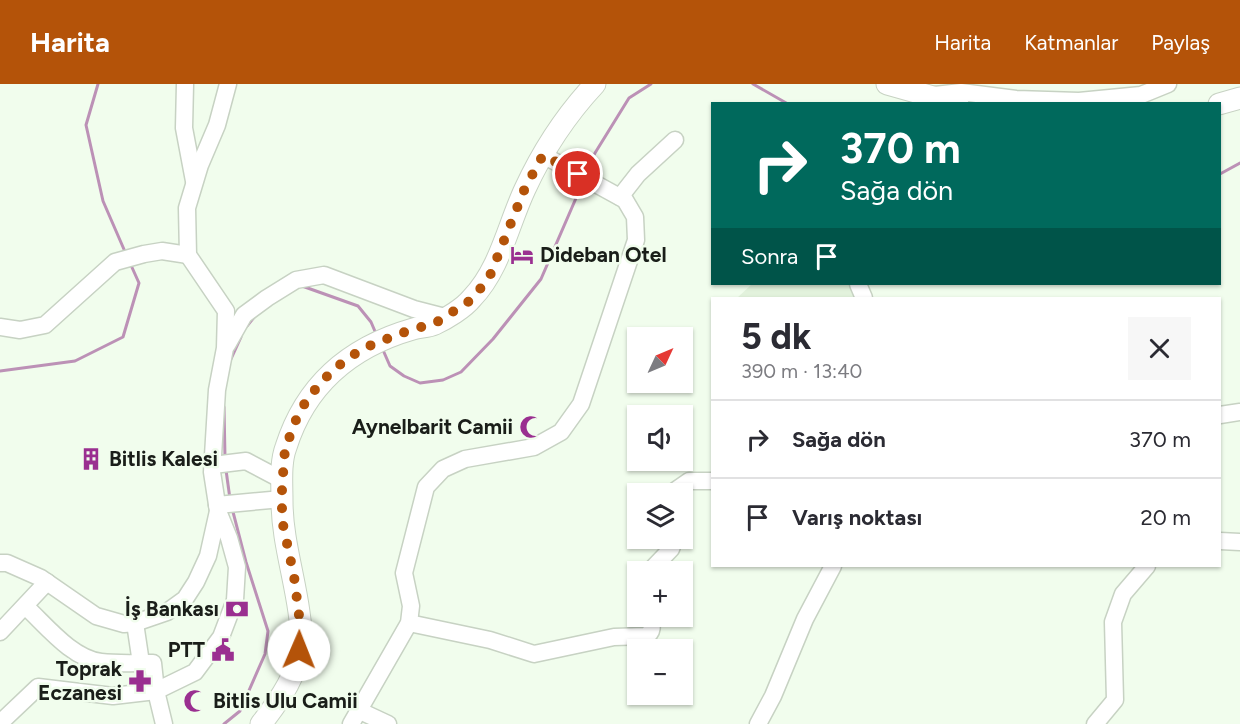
<!DOCTYPE html>
<html lang="tr">
<meta charset="utf-8">
<style>
body{margin:0;font-family:Figtree,sans-serif;background:#f7f7f7;color:#2b2b33;height:100vh;display:flex;flex-direction:column;font-size:22px;white-space:nowrap}
*{box-sizing:border-box;margin:0}
p{font-size:20px;color:#7c7c81}
.icon{flex:none;width:33px;height:33px;fill:none;stroke:currentColor;stroke-width:2;stroke-linecap:round;stroke-linejoin:round}
.map{position:relative;flex:1;overflow:hidden}
.panel{position:absolute;left:711px;top:213px;width:510px;height:270px;display:flex;flex-direction:column;background:#fff;border-radius:0px;box-shadow:0 2px 4px #0004}
.panel>*{flex:none}
.banner{position:absolute;left:711px;top:18px;width:510px;height:183px;border-radius:0px;box-shadow:0 2px 4px #0004;background:#00695c;color:#fff;overflow:hidden}
.needle{width:39px;rotate:46deg}
.controls{position:absolute;left:627px;top:243px;display:grid;gap:12px}
.controls a{display:grid;place-items:center;width:66px;height:66px;border-radius:0px;background:#fff;box-shadow:0 2px 4px #0004;font-size:30px}
.pin{position:absolute;display:grid;place-items:center;width:51px;height:51px;color:#fff;margin:-26px;border:3px solid #fff;border-radius:50%;box-shadow:0 2px 6px #0007}
.me{position:absolute;width:66px;margin:-33px;rotate:1deg;stroke-linejoin:round;filter:drop-shadow(0 0 4px #0008)}
.turn{display:flex;align-items:center;gap:21px;height:126px;padding:0 30px;font-size:27px}
.turn .icon{width:78px;height:78px;stroke-width:2.5}
.turn b{display:block;font-size:42px;line-height:51px}
.then{display:flex;align-items:center;height:57px;padding:0 30px;background:#0003;gap:12px;font-size:22px}
.round{display:grid;place-items:center;flex:none;width:63px;height:63px;border-radius:0px;background:#f7f7f7}
.overview{display:flex;align-items:center;justify-content:space-between;height:102px;padding:0 30px}
h1{font-size:36px;font-weight:700;line-height:45px}
ul{padding:0;list-style:none}
li{display:flex;align-items:center;gap:18px;height:78px;padding:0 30px;border-top:2px solid #e1e1e2}
li div{flex:1}
li b{display:block;font-size:22px}
li em{font-style:normal}
header{display:flex;align-items:center;gap:36px;box-sizing:border-box;height:84px;padding:0 30px;background:#b45309;color:#fff}
header strong{font-size:28px}
nav{display:flex;gap:33px;margin-inline-start:auto;font-size:21px}
.map>svg:first-child{display:block}
</style>
<header>
<strong>Harita</strong>
<nav><a>Harita</a><a>Katmanlar</a><a>Paylaş</a></nav>
</header>
<div class="map">
<svg width="1240" height="640" viewBox="0 0 1240 640">
<rect width="100%" height="100%" fill="#f1fded"/>
<path fill="#e2f2dc" d="M752,200h98l5,14h-118z"/>
<g fill="none" stroke-linecap="round" stroke-linejoin="round">
<g stroke="#bc91b6" stroke-width="3">
<path d="M98,0l-12,41 17,76 23,53"/>
<path d="M753,0l35,20"/>
<path d="M586,89l9,-20 34,-55 22,-14"/>
<path d="M1220,90l20,-11"/>
<path d="M302,202l56,20 13,16 6,14"/>
<path d="M247,242l9,-11"/>
<path d="M383,266l7,16 14,10 16,7 23,-3 18,-8 32,-33 48,-60 42,-97"/>
<path d="M231,275l10,-22"/>
<path d="M0,287l75,-10 48,-24 16,-54 -9,-20"/>
<path d="M224,323l1,50"/>
<path d="M226,386l4,29"/>
<path d="M224,640l16,-13 25,-57 3,-23 -22,-69 -14,-54"/>
</g>
<g stroke="#c7d2c3" stroke-width="19">
<g id="minor">
<path d="M185,0l-1,44 10,53"/>
<path d="M935,11l26,-3 55,7 63,2 62,-6 27,-11"/>
<path d="M620,113l18,-23 37,-34"/>
<path d="M858,200l6,14"/>
<path d="M0,243l20,3 25,-5 70,-63 29,-8 18,-3 26,4"/>
<path d="M227,261l17,-30 23,-17 29,-18 28,-5 90,34 31,8"/>
<path d="M1220,331l20,-3"/>
<path d="M213,381l33,-4 36,19"/>
<path d="M676,410v-4l13,-9h23"/>
<path d="M217,421l65,-6"/>
<path d="M1220,457l20,1"/>
<path d="M0,479h7l34,15 55,38 28,8 11,-1 32,-11 18,-13 11,-17 12,-26 10,-45 -6,-39 5,-82 8,-42 1,-37 -38,-56 -1,-47 13,-43 17,-40 11,-41"/>
<path d="M649,488l22,-23 4,-11"/>
<path d="M25,522c21,19 46,52 76,56 16,2 35,1 52,1l3,28 8,33"/>
<path d="M135,539l6,40"/>
<path d="M409,539l81,17 44,14 80,-17 31,-1c9,-3 7,-11 5,-20"/>
<path d="M0,548l47,-50"/>
<path d="M358,626l30,14"/>
<path d="M0,639l38,-36 75,9 43,-5 39,-19 26,-35 14,-37 2,-33 -8,-29 -11,-27"/>
<path d="M351,640l58,-101 2,-17 -7,-33 22,-86 17,-18 22,-10 69,-12 27,-15 20,-28 55,-164 -1,-23 -10,-17 -82,-45"/>
<path d="M758,640l15,-28 32,-77 28,-53"/>
<path d="M1095,640l20,-24 -2,-78 10,-28 24,-28"/>
</g>
</g>
<g stroke="#c7d2c3" stroke-width="23">
<g id="major">
<path d="M887,0l71,20"/>
<path d="M1219,20l21,-6"/>
<path d="M261,640c19,-24 39,-53 41,-85 0,-8 -2,-18 -3,-27 -5,-37 -17,-74 -17,-111 0,-18 -2,-38 4,-54 20,-63 64,-100 127,-118 7,-2 15,-2 22,-5 11,-5 29,-16 37,-26 28,-29 36,-73 53,-109 18,-39 41,-74 70,-105"/>
</g>
</g>
<use href="#minor" stroke="#fff" stroke-width="16"/>
<use href="#major" stroke="#fff" stroke-width="21"/>
</g>
<g fill="none" stroke-linecap="round" stroke-linejoin="round">
<path stroke="#b45309" stroke-width="10" stroke-dasharray="0 18" d="M299,566l3,-11 -8,-63 -12,-56v-33l3,-38 11,-29 10,-19 16,-20 22,-20 20,-13 25,-10 24,-9 21,-5 37,-24 18,-22 36,-90 18,-33 35,19"/>
</g>
<defs>
<g id="hotel-bare" transform="scale(1.8)"><path d="M-6-4.5h1.5V1H6V5H4.5V3h-9V5H-6ZM-4 0a1.8 1.8 0 1 1 3.6 0ZM.5 0V-2.5h3Q6-2.5 6 0Z" fill="#9a2f90" stroke="#f1fded" stroke-width="2.5" paint-order="stroke"/></g>
<g id="mosque-bare" transform="scale(1.8)"><path d="M3.5-4.9A6 6 0 1 0 3.5 4.9A5 5 0 1 1 3.5-4.9Z" fill="#9a2f90" stroke="#f1fded" stroke-width="2.5" paint-order="stroke"/></g>
<g id="building-bare" transform="scale(1.8)"><path d="M-4-6H4V6H1V3H-1V6H-4ZM-2.5-4.3h1.7v1.8h-1.7ZM.8-4.3h1.7v1.8H.8ZM-2.5-1h1.7V.8h-1.7ZM.8-1h1.7V.8H.8Z" fill="#9a2f90" stroke="#f1fded" stroke-width="2.5" paint-order="stroke"/></g>
<g id="bank-bare" transform="scale(1.8)"><path d="M-6-4H6V4H-6ZM0-2.3a2.3 2.3 0 1 0 0 4.6a2.3 2.3 0 1 0 0-4.6Z" fill="#9a2f90" stroke="#f1fded" stroke-width="2.5" paint-order="stroke"/></g>
<g id="civic-bare" transform="scale(1.8)"><path d="M-.6-6.5H3V-4.5H.6V-3L4-1V1h2V6H-6V1h2V-1L-.6-3ZM-1.2 2.5V6h2.4V2.5Z" fill="#9a2f90" stroke="#f1fded" stroke-width="2.5" paint-order="stroke"/></g>
<g id="pharmacy-bare" transform="scale(1.8)"><path d="M-2-6h4v4h4v4h-4v4h-4v-4h-4v-4h4Z" fill="#9a2f90" stroke="#f1fded" stroke-width="2.5" paint-order="stroke"/></g>
</defs>
<g fill-rule="evenodd">
<use href="#hotel-bare" x="522" y="171"/>
<use href="#mosque-bare" x="531" y="343"/>
<use href="#building-bare" x="91" y="375"/>
<use href="#bank-bare" x="237" y="525"/>
<use href="#civic-bare" x="223" y="566"/>
<use href="#pharmacy-bare" x="140" y="597"/>
<use href="#mosque-bare" x="195" y="617"/>
</g>
<g text-anchor="middle" stroke-width="5" stroke-linejoin="round" paint-order="stroke">
<g font-size="21" font-weight="bold" fill="#1a1e19" stroke="#f1fded" text-anchor="end">
<text x="540" y="178" text-anchor="start">Dideban Otel</text>
<text x="513" y="350">Aynelbarit Camii</text>
<text x="109" y="382" text-anchor="start">Bitlis Kalesi</text>
<text x="219" y="532">İş Bankası</text>
<text x="205" y="573">PTT</text>
<text x="122" y="592">Toprak<tspan x="122" dy="24">Eczanesi</tspan></text>
<text x="213" y="624" text-anchor="start">Bitlis Ulu Camii</text>
</g>
</g>
</svg>
<div class="controls">
<a><svg class="needle" viewBox="-14 -14 28 28"><path d="M0-13l5 13h-10z" fill="#e53935"/><path d="M0 13l5-13h-10z" fill="#7c7c81"/></svg></a>
<a><svg class="icon" aria-label="sound" viewBox="0 0 24 24"><path d="M4 9h4l5-4v14l-5-4H4zM17 9q2 3 0 6"/></svg></a>
<a><svg class="icon" aria-label="layers" viewBox="0 0 24 24"><path d="M12 4l9 5-9 5-9-5zM3 14l9 5 9-5"/></svg></a>
<a>+</a>
<a>−</a>
</div>
<div class="pin" style="left:578px;top:90px;background:#d93025"><svg class="icon" aria-label="arrive" viewBox="0 0 24 24"><path d="M6 21V4h12l-3 4 3 4H6"/></svg></div>
<svg class="me" style="left:299px;top:566px" viewBox="-20 -20 40 40"><circle r="19" fill="#fff"/><path d="M0-13L10 11 0 6-10 11z" fill="#b45309"/></svg>
<div class="banner">
<div class="turn"><svg class="icon" aria-label="right" viewBox="0 0 24 24"><path d="M7 20v-9h11M14 6l5 5-5 5"/></svg><div><b>370 m</b>Sağa dön</div></div>
<div class="then">Sonra<svg class="icon" aria-label="arrive" viewBox="0 0 24 24"><path d="M6 21V4h12l-3 4 3 4H6"/></svg></div>
</div>
<section class="panel">
<div class="overview"><div><h1>5 dk</h1><p>390 m · 13:40</p></div><a class="round"><svg class="icon" aria-label="close" viewBox="0 0 24 24"><path d="M6 6l12 12M18 6L6 18"/></svg></a></div>
<ul>
<li><svg class="icon" aria-label="right" viewBox="0 0 24 24"><path d="M7 20v-9h11M14 6l5 5-5 5"/></svg><div><b>Sağa dön</b></div><em>370 m</em></li>
<li><svg class="icon" aria-label="arrive" viewBox="0 0 24 24"><path d="M6 21V4h12l-3 4 3 4H6"/></svg><div><b>Varış noktası</b></div><em>20 m</em></li>
</ul>
</section>
</div>
